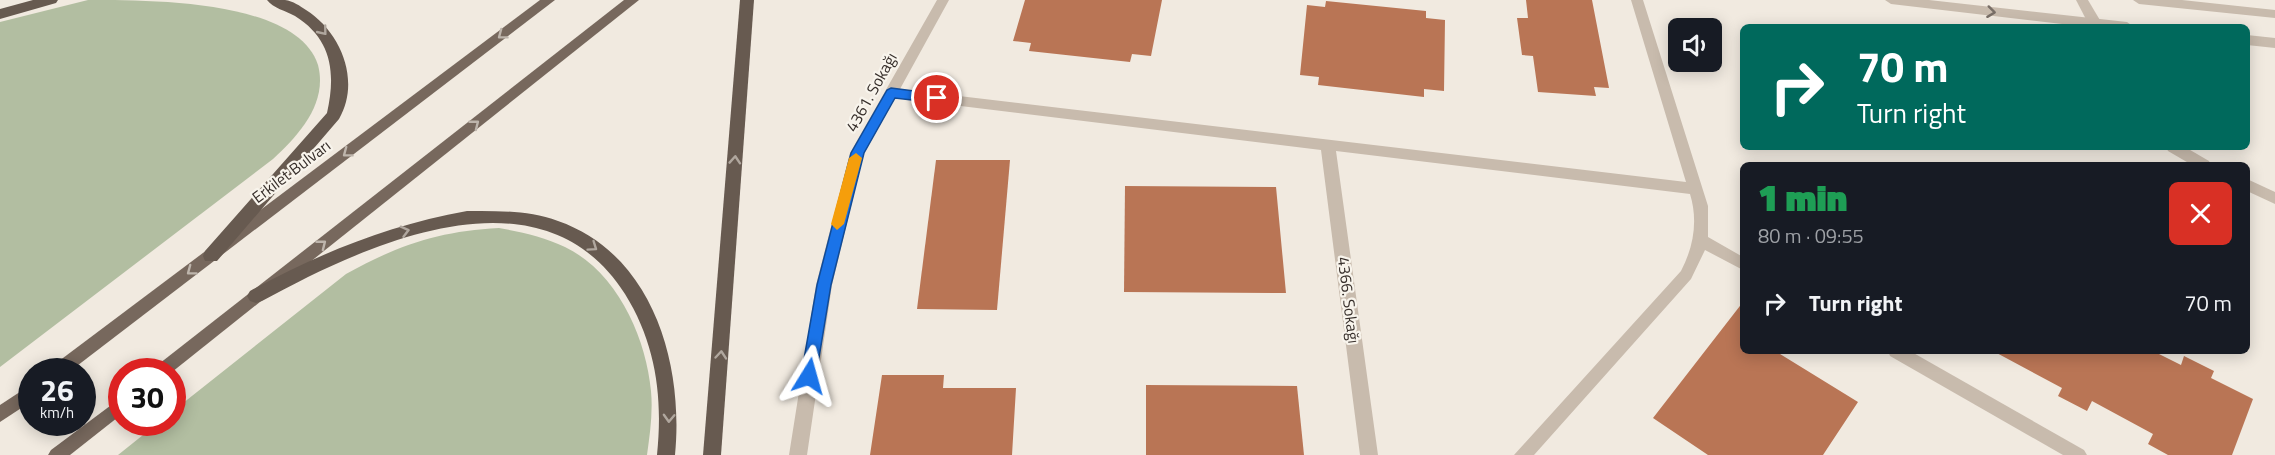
<!DOCTYPE html>
<meta charset="utf-8">
<style>
body{margin:0;font-family:"Titillium Web",sans-serif;background:#242831;color:#f1f3f6;height:100vh;display:flex;flex-direction:column;font-size:22px;white-space:nowrap}
*{box-sizing:border-box;margin:0}
p{font-size:20px;color:#9ea1a6}
.icon{flex:none;width:33px;height:33px;fill:none;stroke:currentColor;stroke-width:2;stroke-linecap:round;stroke-linejoin:round}
.map{position:relative;flex:1;overflow:hidden}
.drawer{position:absolute;left:1740px;top:162px;width:510px;height:192px;display:flex;flex-direction:column;background:#171b24;border-radius:9px;box-shadow:0 3px 15px #0003}
.drawer>*{flex:none}
.banner{position:absolute;left:1740px;top:24px;width:510px;height:126px;border-radius:9px;box-shadow:0 3px 15px #0003;background:#00695c;color:#fff;overflow:hidden}
.tools{position:absolute;left:1668px;top:18px;display:grid;gap:12px}
.tools a{display:grid;place-items:center;width:54px;height:54px;border-radius:9px;background:#171b24;box-shadow:0 3px 15px #0003;font-size:30px}
.speed{position:absolute;left:18px;top:358px;display:flex;gap:12px;font-size:30px;font-weight:700;text-align:center}
.speed>*{display:grid;place-content:center;width:78px;height:78px;border-radius:50%;background:#171b24;box-shadow:0 3px 15px #0003;line-height:1}
.speed small{font-size:15px;font-weight:400}
.speed .limit{border:9px solid #d22;background:#fff;color:#111}
.pin{position:absolute;display:grid;place-items:center;width:51px;height:51px;color:#fff;margin:-26px;border:3px solid #fff;border-radius:50%;box-shadow:0 2px 6px #0007}
.me{position:absolute;width:66px;margin:-33px;rotate:8deg;stroke-linejoin:round;filter:drop-shadow(0 0 4px #0008)}
.turn{display:flex;align-items:center;gap:21px;height:126px;padding:0 18px;font-size:27px}
.turn .icon{width:78px;height:78px;stroke-width:2.5}
.turn b{display:block;font-size:42px;line-height:51px}
.round{display:grid;place-items:center;flex:none;width:63px;height:63px;border-radius:9px;background:#242831}
.overview{display:flex;align-items:center;justify-content:space-between;height:102px;padding:0 18px}
h1{font-size:36px;font-weight:800;line-height:45px;color:#1e9e55}
ul{padding:0;list-style:none}
li{display:flex;align-items:center;gap:18px;height:78px;padding:0 18px}
li div{flex:1}
li b{display:block;font-size:22px}
li em{font-style:normal}
.map>svg:first-child{display:block}
</style>
<div class="map">
<svg width="2275" height="455" viewBox="0 0 2275 455">
<rect width="100%" height="100%" fill="#f1eae0"/>
<g fill="#b2bea1">
<path d="M88,0c66,0 209,0 230,65 10,38 -19,70 -45,94l-273,208v-345z"/>
<path d="M499,228c23,4 45,9 66,19 52,25 81,90 86,144 2,21 -1,43 -4,64h-529l40,-32h14l1,-12 173,-137c52,-29 94,-43 153,-46z"/>
</g>
<g fill="#b97555">
<path d="M1025,0h137l-11,56 -19,-2 -2,8 -101,-11 2,-8 -18,-2z"/>
<path d="M1526,0h66l17,88 -15,-1 2,9 -58,-4 -5,-36 -11,-1 -5,-37h11z"/>
<path d="M1326,1l100,10v7l19,2 -1,71 -20,-2v8l-106,-12 1,-8 -19,-2 7,-70 18,2z"/>
<path d="M936,160h74l-13,150 -80,-1z"/>
<path d="M1125,186l151,1 10,106 -162,-1z"/>
<path d="M1743,302v49h32l83,51 -35,53h-115l-55,-37z"/>
<path d="M1993,351h160l28,14 3,-9 30,15 -3,7 42,21 -21,56h-64l-20,-11 5,-10 -61,-33 -5,10 -29,-15 4,-8z"/>
<path d="M882,375h62l-1,13h73l-4,67h-142z"/>
<path d="M1146,385l151,1 7,69h-158z"/>
</g>
<g fill="none" stroke-linecap="round" stroke-linejoin="round">
<g fill="#c8bbad" fill-rule="evenodd">
<path d="M937,0h12l-49,89 786,93 -55,-182h12l65,206v31l35,20v13l-38,-20 -14,29 -157,176h-20l167,-184c13,-25 17,-51 9,-77l-354,-43 42,304h-18l-39,-305 -426,-52 -31,55 -32,132 -25,170h-18l27,-170 34,-132z"/>
<path d="M2076,0h12l16,27h-14z"/>
<path d="M2166,147h19l24,14 2,4h-19l-24,-14z"/>
<path d="M2247,179l28,13v12l-28,-13z"/>
<path d="M1888,351h22l174,99 3,5h-24l-173,-99z"/>
</g>
<g fill="#c8bbad" fill-rule="evenodd">
<path d="M1885,0h44l198,22 7,5h-46l-197,-23z"/>
<path d="M2133,0h49l93,10v8l-136,-14z"/>
<path d="M2247,35l28,3v10l-28,-3z"/>
</g>
<g fill="#77685d" fill-rule="evenodd">
<path d="M540,0h15l-486,372h-20l2,-5z"/>
<path d="M624,0h15l-467,372h-19l2,-5z"/>
<path d="M32,384v17l-32,21v-17z"/>
<path d="M122,397v17l-52,41h-22l3,-5z"/>
</g>
<g fill="#675a50" fill-rule="evenodd">
<path d="M33,0h25l-2,3 -56,16v-10z"/>
<path d="M267,0c6,0 13,0 18,0 8,1 15,6 21,10 35,22 55,71 33,109l-122,142h-12l-2,-5 2,-5 122,-138c9,-40 5,-74 -32,-97 -9,-5 -22,-8 -28,-16z"/>
<path d="M740,0h14l-33,455h-18z"/>
<path d="M467,211c31,0 61,-1 91,10 95,33 126,143 117,234h-18c6,-58 -1,-111 -32,-161 -84,-132 -258,-50 -363,7l-6,2 -6,-2 -3,-5 3,-5c70,-38 139,-66 217,-80z"/>
</g>
</g>
<defs><path id="oneway-chevron" d="M-2-3.5L2.5 0L-2 3.5" fill="none" stroke-width="1.6" stroke-linecap="round" stroke-linejoin="round" transform="scale(1.5)"/></defs>
<use stroke="#786e66" href="#oneway-chevron" transform="translate(1991 12) rotate(7)"/>
<g stroke="#b0a79e">
<use href="#oneway-chevron" transform="translate(323 31) rotate(51)"/>
<use href="#oneway-chevron" transform="translate(735 160) rotate(-86)"/>
<use href="#oneway-chevron" transform="translate(405 231) rotate(-15)"/>
<use href="#oneway-chevron" transform="translate(593 247) rotate(35)"/>
<use href="#oneway-chevron" transform="translate(721 355) rotate(-85)"/>
<use href="#oneway-chevron" transform="translate(669 418) rotate(92)"/>
</g>
<g stroke="#beb5ac">
<use href="#oneway-chevron" transform="translate(502 35) rotate(143)"/>
<use href="#oneway-chevron" transform="translate(475 124) rotate(-38)"/>
<use href="#oneway-chevron" transform="translate(347 153) rotate(143)"/>
<use href="#oneway-chevron" transform="translate(322 244) rotate(-38)"/>
<use href="#oneway-chevron" transform="translate(191 271) rotate(143)"/>
</g>
<path fill="#1a73e8" stroke="#114b97" stroke-width="1.5" d="M891,88l46,6 7,4 -7,5 -42,-5 -31,55 -33,132 -15,91 -7,7 -8,-7 16,-91 34,-132 36,-63z"/>
<path fill="#f59e0b" d="M856,153l6,5 -18,66 -7,6 -6,-6 18,-66z"/>
<g text-anchor="middle" stroke-width="4.5" stroke-linejoin="round" paint-order="stroke">
<g font-size="16" fill="#372f2b" stroke="#f8f4ec">
<text transform="translate(871 92) rotate(-61)" y="6">4361. Sokağı</text>
<text transform="translate(291 171) rotate(-37)" y="6">Erkilet Bulvarı</text>
<text transform="translate(1349 300) rotate(83)" y="6">4366. Sokağı</text>
</g>
</g>
</svg>
<div class="tools">
<a><svg class="icon" aria-label="sound" viewBox="0 0 24 24"><path d="M4 9h4l5-4v14l-5-4H4zM17 9q2 3 0 6"/></svg></a>
</div>
<div class="speed"><div>26<small>km/h</small></div><div class="limit">30</div></div>
<div class="pin" style="left:937px;top:98px;background:#d93025"><svg class="icon" aria-label="arrive" viewBox="0 0 24 24"><path d="M6 21V4h12l-3 4 3 4H6"/></svg></div>
<svg class="me" style="left:809px;top:376px" viewBox="-20 -20 40 40"><path d="M0-17L14 15 0 8-14 15z" fill="#1a73e8" stroke="#fff" stroke-width="4"/></svg>
<div class="banner">
<div class="turn"><svg class="icon" aria-label="right" viewBox="0 0 24 24"><path d="M7 20v-9h11M14 6l5 5-5 5"/></svg><div><b>70 m</b>Turn right</div></div>
</div>
<section class="drawer">
<div class="overview"><div><h1>1 min</h1><p>80 m · 09:55</p></div><a class="round" style="background:#d93025;color:#fff"><svg class="icon" aria-label="close" viewBox="0 0 24 24"><path d="M6 6l12 12M18 6L6 18"/></svg></a></div>
<ul>
<li><svg class="icon" aria-label="right" viewBox="0 0 24 24"><path d="M7 20v-9h11M14 6l5 5-5 5"/></svg><div><b>Turn right</b></div><em>70 m</em></li>
</ul>
</section>
</div>
